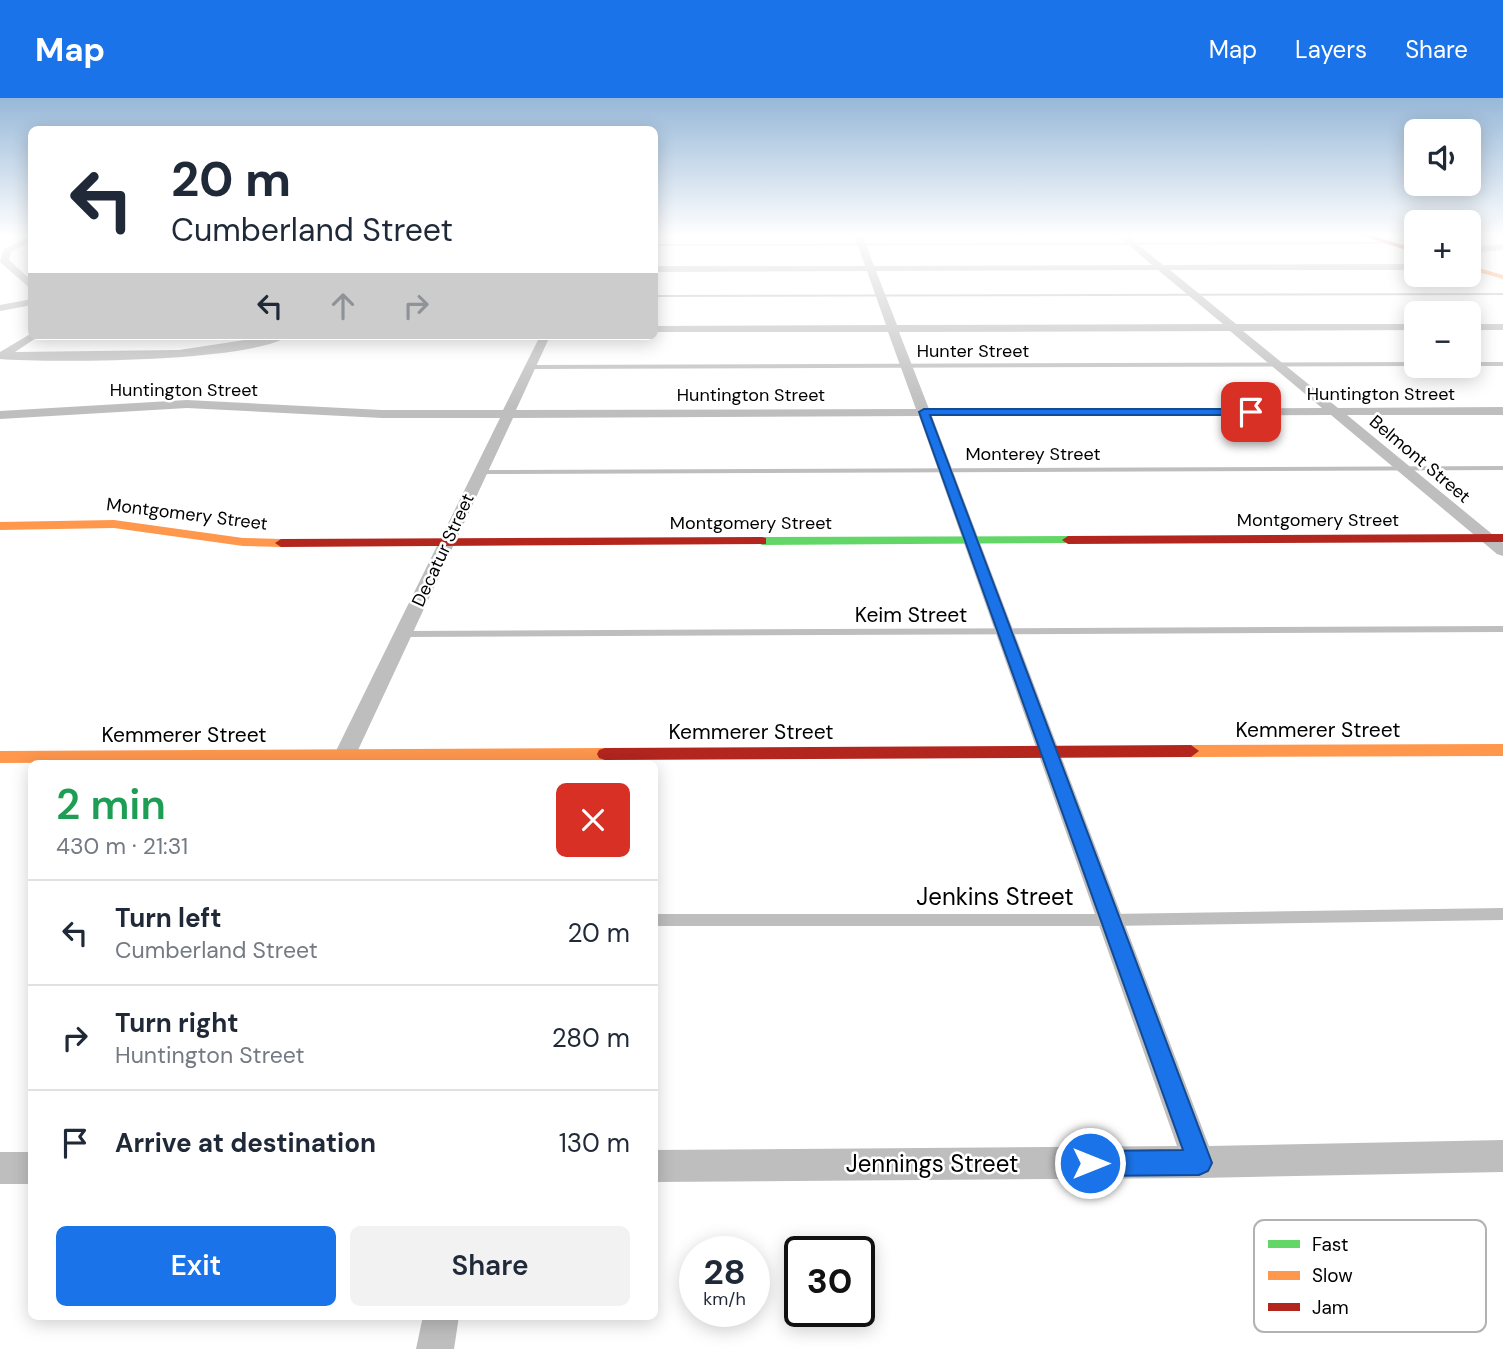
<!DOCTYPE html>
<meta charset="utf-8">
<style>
body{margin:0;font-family:"DM Sans",sans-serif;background:#f2f2f3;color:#1f2937;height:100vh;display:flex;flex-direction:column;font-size:26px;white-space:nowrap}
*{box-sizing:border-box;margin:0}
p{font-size:23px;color:#747a83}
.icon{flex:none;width:38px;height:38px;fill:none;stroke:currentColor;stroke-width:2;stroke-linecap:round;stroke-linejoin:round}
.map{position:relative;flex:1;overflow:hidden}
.side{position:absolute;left:28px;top:662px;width:630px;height:560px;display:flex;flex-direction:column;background:#fff;border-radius:10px;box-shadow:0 4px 18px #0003}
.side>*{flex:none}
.guide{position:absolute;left:28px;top:28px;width:630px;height:214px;border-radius:10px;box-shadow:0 4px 18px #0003;background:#fff;color:#1f2937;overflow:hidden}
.tools{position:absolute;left:1404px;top:21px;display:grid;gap:14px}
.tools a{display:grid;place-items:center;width:77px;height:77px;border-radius:10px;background:#fff;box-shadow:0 4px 18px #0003;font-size:35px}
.speed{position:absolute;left:679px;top:1138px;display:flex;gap:14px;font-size:35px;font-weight:700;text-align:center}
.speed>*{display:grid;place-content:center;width:91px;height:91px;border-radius:50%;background:#fff;box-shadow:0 4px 18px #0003;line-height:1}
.speed small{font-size:18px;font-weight:400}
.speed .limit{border:4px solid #111;border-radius:10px;background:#fff;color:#111}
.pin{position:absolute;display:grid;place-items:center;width:60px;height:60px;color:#fff;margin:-30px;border-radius:14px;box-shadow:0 4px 10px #0006}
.me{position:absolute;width:77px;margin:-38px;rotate:90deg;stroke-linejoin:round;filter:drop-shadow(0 0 5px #0008)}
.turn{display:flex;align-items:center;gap:24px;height:147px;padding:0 28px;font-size:32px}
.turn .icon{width:91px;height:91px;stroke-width:2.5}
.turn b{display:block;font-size:49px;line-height:60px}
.lanes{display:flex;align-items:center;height:66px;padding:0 28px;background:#0003;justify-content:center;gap:35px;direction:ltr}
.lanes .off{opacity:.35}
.round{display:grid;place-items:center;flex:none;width:74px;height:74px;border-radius:10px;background:#f2f2f3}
.head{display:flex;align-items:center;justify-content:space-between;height:119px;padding:0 28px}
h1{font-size:42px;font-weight:600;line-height:52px;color:#1e9e55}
.action{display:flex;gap:14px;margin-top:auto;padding:14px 28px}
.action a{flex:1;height:80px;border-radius:10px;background:#1a73e8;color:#fff;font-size:28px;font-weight:600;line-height:80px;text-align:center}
.action a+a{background:#f2f2f3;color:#1f2937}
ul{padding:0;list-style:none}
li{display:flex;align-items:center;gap:21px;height:105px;padding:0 28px;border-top:2px solid #e0e1e3}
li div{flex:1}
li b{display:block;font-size:26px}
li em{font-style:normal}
header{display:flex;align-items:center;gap:42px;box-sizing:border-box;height:98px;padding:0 35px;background:#1a73e8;color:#fff}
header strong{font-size:33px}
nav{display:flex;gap:38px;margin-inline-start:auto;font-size:24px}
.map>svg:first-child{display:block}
</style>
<header>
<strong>Map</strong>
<nav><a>Map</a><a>Layers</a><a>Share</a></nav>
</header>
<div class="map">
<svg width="1503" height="1251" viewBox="0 0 1503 1251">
<rect width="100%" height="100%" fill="#fff"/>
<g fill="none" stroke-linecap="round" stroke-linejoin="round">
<g fill="#bebebe" fill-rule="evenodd">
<path d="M1388,144l-1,2 -733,2v-2z"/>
<path d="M1503,195v2l-849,2v-2z"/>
<path d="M1416,264v4l-886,3 -3,-2 3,-2z"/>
<rect x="1468" y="264" width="35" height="4"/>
<path d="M1503,368v4l-1024,4 -4,-2 4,-2z"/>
<path d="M1503,528v6l-1099,5 -5,-3 5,-3z"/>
<path d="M1503,810v12l-393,6h-456v-12h456z"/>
</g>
<g fill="#bebebe" fill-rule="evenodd">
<path d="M854,136h8l12,32 278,-1 -36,-31h9l38,31 253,-1v6h-246l66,54h180v6l-173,1 95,77 165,-1v8h-156l156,128v13l-6,-2 -166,-139 -399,1 277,730 294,-6v32l-304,6 -545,4v-32l523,-4 -258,-730 -406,2 -161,345h-22l170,-345h-118l-195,-10 -187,11v-8l187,-11 195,10h121l37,-74h10l-34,74 400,-1 -28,-77h-234v-6l232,-1 -19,-54 -213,1v-6h211zM1158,172l65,54 -326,1 -21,-54zM1230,233l92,77 -393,1 -30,-77z"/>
<path d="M32,137v6l-21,11 -2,8 23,21v9l-32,-28 4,-13z"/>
<path d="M1503,146v6l-35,3v-6z"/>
<path d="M32,201v6l-32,6v-6z"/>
<rect x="1468" y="226" width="35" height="6"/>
<path d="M32,235v3h5l-1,2 -21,14 164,-2 91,-14h18c-36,26 -237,27 -288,23v-7z"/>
<rect x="0" y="1054" width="32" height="32"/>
<path d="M423,1218h36l-5,33h-38z"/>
</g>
<path fill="#63d668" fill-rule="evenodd" d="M1068,438l4,1v6l-310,2 -6,-4 6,-4z"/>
<g fill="#ff974d" fill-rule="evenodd">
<path d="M1468,167l35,10v4l-35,-10z"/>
<path d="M114,422l129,18 38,1 6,4 -6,4 -38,-1 -129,-18 -114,2v-8z"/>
<path d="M1503,646v12l-312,1 -8,-6 8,-6z"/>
<path d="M605,650l6,2 2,4 -2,4 -6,2 -605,3v-12z"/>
</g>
<g fill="#b3261e" fill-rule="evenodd">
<path d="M1356,136h11l49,15v4z"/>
<path d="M1503,436v8l-435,2 -6,-4 6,-4z"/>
<path d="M762,439l4,1v6l-485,3 -6,-4 6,-4z"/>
<path d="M1191,647l8,6 -8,6 -586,3 -6,-2 -2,-4 2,-4 6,-2z"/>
</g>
</g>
<linearGradient id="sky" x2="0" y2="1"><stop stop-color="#97b8d8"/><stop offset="0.44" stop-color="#fff"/><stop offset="1" stop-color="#fff" stop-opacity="0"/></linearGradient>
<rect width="1503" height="311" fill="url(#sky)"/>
<path fill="#1a73e8" stroke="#114b97" stroke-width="2" d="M924,311h327l4,3 -4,3h-321l282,748 -4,8 -9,4 -109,1 -8,-4 -4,-9 4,-8 8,-4 93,-1 -264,-738z"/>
<g text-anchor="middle" stroke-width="5" stroke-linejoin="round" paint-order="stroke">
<g font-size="18" fill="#000" stroke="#fff">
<text x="973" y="259">Hunter Street</text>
<text x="184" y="298">Huntington Street</text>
<text x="1381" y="302">Huntington Street</text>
<text x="751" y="303">Huntington Street</text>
<text x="1033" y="362">Monterey Street</text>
<text transform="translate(1420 361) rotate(40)" y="6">Belmont Street</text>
<text transform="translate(187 416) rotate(7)" y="6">Montgomery Street</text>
<text x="1318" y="428">Montgomery Street</text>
<text x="751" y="431">Montgomery Street</text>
<text transform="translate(443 452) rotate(-65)" y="6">Decatur Street</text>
</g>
<g font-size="21" fill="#000" stroke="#fff">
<text x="911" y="524">Keim Street</text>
<text x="1318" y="639">Kemmerer Street</text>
<text x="751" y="641">Kemmerer Street</text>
<text x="184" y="644">Kemmerer Street</text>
</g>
<g font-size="24" fill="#000" stroke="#fff">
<text x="995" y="807">Jenkins Street</text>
<text x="932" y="1074">Jennings Street</text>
</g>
</g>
<rect x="1254" y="1122" width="232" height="112" rx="10" fill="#fff" stroke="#b2b2b2" stroke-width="2"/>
<rect x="1268" y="1142" width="32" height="8" fill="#63d668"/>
<rect x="1268" y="1173" width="32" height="9" fill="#ff974d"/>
<rect x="1268" y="1205" width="32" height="8" fill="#b3261e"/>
<g font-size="19" fill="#000">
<text x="1312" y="1153">Fast</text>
<text x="1312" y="1184">Slow</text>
<text x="1312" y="1216">Jam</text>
</g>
</svg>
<div class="tools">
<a><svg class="icon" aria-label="sound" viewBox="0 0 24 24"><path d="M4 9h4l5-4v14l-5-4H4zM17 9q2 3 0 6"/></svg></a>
<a>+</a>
<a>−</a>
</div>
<div class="speed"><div>28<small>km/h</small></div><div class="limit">30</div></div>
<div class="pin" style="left:1251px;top:314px;background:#d93025"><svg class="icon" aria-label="arrive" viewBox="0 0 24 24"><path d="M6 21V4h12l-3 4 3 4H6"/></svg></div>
<svg class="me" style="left:1090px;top:1065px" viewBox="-20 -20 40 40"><circle r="17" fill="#1a73e8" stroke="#fff" stroke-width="3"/><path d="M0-11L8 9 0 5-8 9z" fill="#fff"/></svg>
<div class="guide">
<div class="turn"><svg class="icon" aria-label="left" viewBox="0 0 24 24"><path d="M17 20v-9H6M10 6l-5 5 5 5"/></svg><div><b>20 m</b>Cumberland Street</div></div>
<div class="lanes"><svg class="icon" aria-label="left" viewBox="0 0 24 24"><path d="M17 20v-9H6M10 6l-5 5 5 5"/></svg><svg class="icon off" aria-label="ahead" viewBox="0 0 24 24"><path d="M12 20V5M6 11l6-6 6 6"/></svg><svg class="icon off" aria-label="right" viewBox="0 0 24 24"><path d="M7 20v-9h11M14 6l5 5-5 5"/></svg></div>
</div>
<section class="side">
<div class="head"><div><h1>2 min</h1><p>430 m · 21:31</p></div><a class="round" style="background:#d93025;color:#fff"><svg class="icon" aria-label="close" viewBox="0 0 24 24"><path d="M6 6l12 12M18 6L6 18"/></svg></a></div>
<ul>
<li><svg class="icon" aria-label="left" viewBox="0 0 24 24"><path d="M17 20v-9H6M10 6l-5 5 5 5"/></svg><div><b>Turn left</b><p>Cumberland Street</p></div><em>20 m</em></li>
<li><svg class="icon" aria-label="right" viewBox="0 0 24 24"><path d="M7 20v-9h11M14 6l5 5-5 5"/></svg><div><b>Turn right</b><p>Huntington Street</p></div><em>280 m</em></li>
<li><svg class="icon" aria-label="arrive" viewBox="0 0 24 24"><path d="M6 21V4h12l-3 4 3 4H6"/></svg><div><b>Arrive at destination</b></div><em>130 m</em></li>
</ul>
<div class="action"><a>Exit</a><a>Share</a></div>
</section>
</div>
